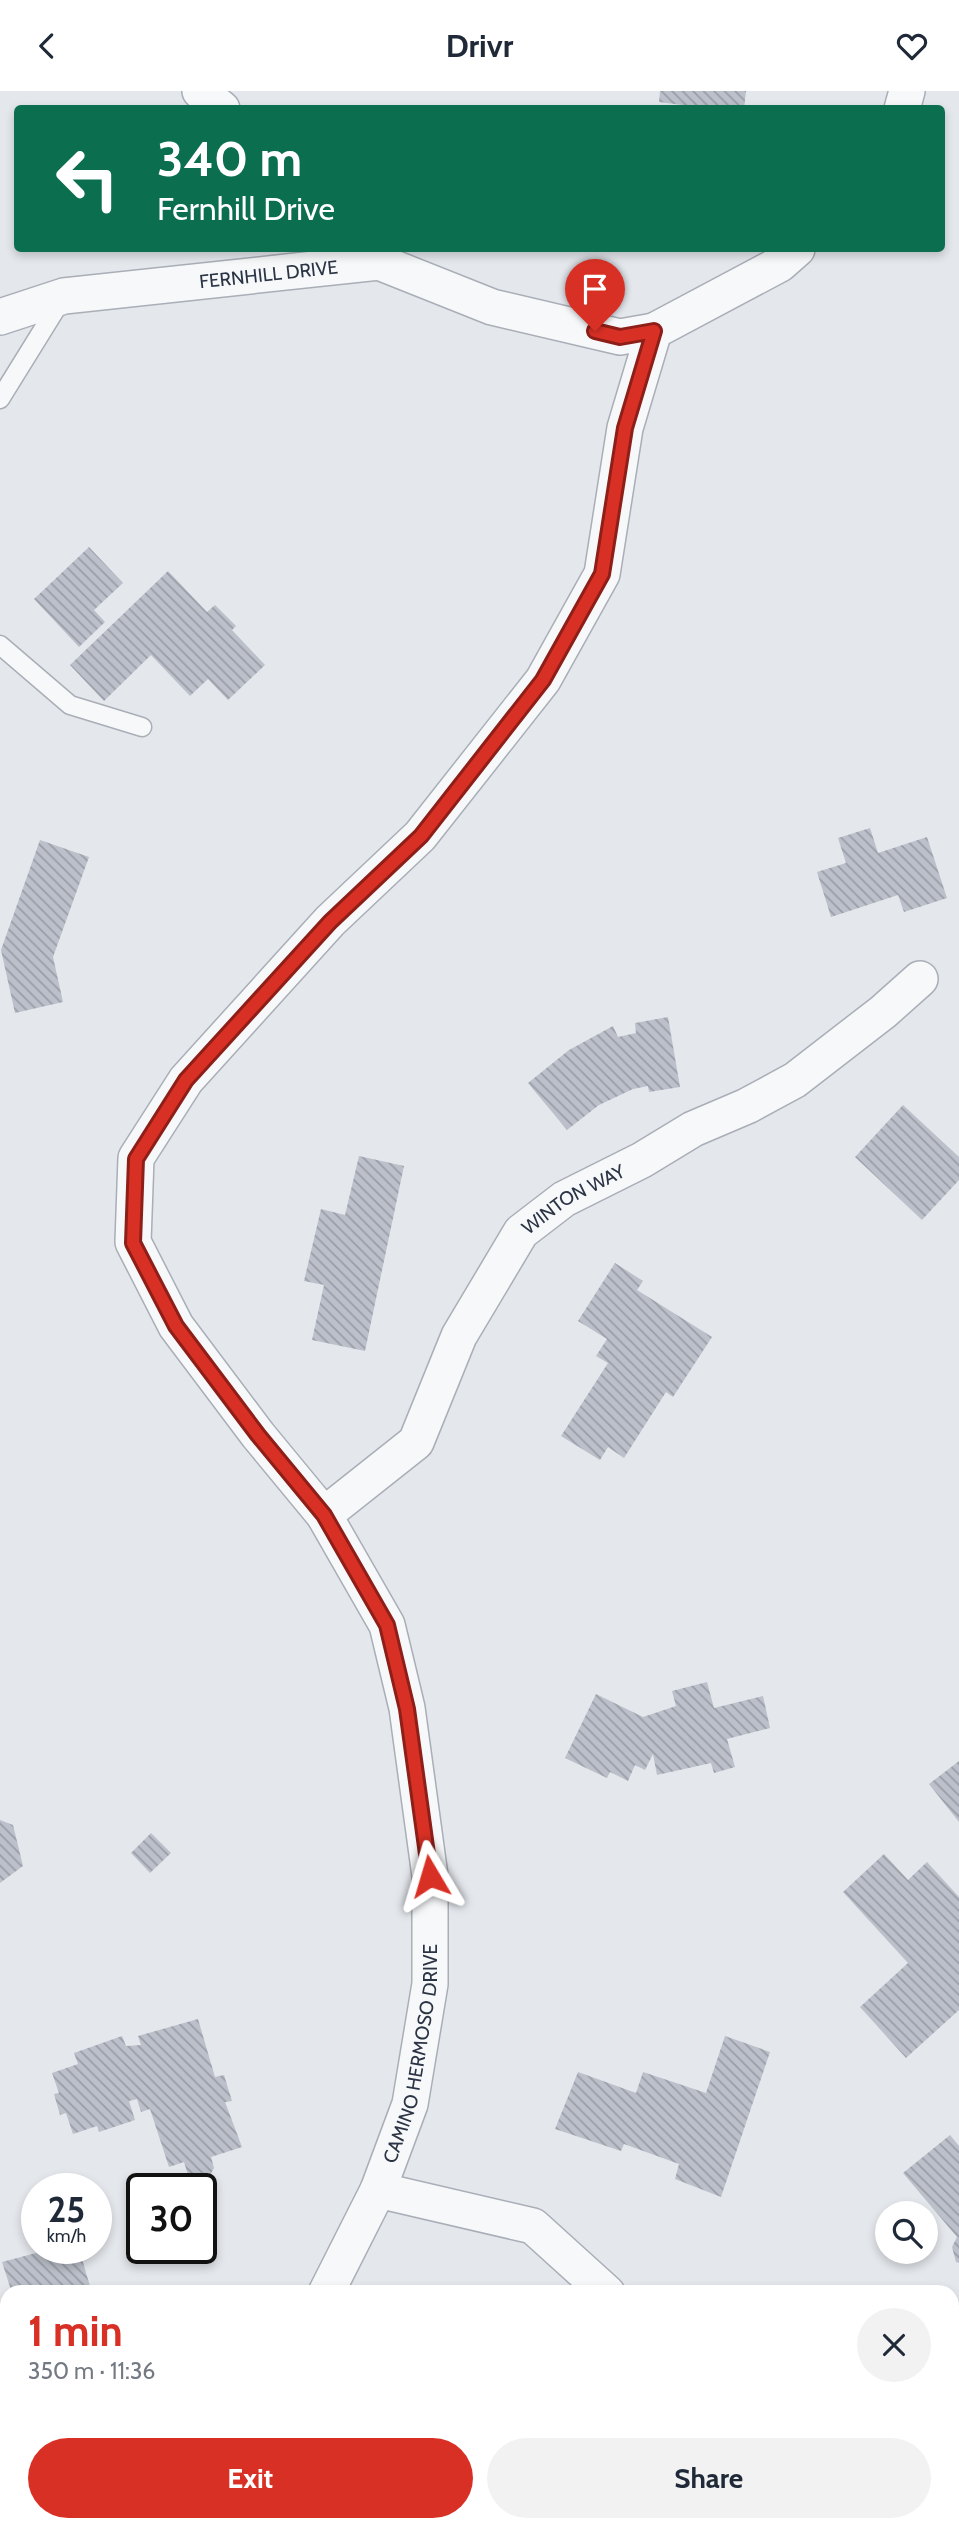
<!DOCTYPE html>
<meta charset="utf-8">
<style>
body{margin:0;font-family:Cabin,sans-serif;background:#f2f2f3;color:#1f2937;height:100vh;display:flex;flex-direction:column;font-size:26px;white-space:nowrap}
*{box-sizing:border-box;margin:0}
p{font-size:23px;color:#747a83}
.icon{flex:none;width:38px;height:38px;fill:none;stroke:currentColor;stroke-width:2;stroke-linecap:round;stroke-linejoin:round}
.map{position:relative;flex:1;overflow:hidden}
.drawer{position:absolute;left:0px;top:2194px;width:959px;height:247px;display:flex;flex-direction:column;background:#fff;border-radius:21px 21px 0 0;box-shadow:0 4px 10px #0003}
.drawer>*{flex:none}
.guide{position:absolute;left:14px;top:14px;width:931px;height:147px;border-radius:7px;box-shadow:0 4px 10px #0003;background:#0b6e4f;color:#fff;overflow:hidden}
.controls{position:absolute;left:875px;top:2110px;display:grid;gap:14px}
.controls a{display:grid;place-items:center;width:63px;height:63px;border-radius:50%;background:#fff;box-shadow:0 4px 10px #0003;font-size:35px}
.speed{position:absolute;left:21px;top:2082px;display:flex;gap:14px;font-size:35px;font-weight:700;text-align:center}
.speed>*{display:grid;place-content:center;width:91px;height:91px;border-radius:50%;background:#fff;box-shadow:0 4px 10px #0003;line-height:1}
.speed small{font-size:18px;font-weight:400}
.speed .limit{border:4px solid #111;border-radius:10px;background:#fff;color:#111}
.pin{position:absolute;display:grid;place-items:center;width:60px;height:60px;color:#fff;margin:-72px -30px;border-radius:50% 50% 50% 0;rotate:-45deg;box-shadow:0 0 7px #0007}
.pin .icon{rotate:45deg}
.me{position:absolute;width:77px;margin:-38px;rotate:353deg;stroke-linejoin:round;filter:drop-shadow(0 0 5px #0008)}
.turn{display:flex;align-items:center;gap:24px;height:147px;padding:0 28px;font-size:32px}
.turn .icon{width:91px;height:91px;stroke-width:2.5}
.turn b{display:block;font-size:49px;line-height:60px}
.round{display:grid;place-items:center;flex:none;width:74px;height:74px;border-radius:37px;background:#f2f2f3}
.headline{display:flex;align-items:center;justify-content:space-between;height:119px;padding:0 28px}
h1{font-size:42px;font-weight:700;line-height:52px;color:#d93025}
.primary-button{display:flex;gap:14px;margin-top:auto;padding:14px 28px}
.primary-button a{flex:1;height:80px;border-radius:42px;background:#d93025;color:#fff;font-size:28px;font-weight:700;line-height:80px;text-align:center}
.primary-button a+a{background:#f2f2f3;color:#1f2937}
header{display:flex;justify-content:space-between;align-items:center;height:91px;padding:0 28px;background:#fff;font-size:32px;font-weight:700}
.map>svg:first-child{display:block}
</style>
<header><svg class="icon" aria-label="back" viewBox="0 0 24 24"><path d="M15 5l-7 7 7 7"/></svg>Drivr<svg class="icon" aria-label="heart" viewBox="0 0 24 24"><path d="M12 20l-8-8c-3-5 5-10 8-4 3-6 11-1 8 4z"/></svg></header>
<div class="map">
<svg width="959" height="2441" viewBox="0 0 959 2441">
<defs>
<pattern id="building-back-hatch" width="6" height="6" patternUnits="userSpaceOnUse" patternTransform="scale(1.75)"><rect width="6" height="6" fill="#bbc0ca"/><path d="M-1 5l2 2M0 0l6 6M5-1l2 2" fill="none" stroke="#989da6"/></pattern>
</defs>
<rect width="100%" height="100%" fill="#e4e7ec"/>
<g fill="url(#building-back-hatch)">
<path d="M660,0h86l-2,18h-30l-55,-7z"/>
<path d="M89,456l34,36 -29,27 11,12 -26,25 -45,-48z"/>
<path d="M168,480l39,41 8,-7 21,21 -4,4 33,35 -37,35 -20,-21 -18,17 -39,-41 -47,46 -34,-36z"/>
<path d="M870,737l8,25 49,-16 20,61 -43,14 -6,-17 -67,22 -14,-45 29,-9 -8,-25z"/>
<path d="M40,749l49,17 -36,100 10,45 -48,11 -14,-63z"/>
<path d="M668,926l12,70 -31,5 -1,-6 -15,3 -34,16 -32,25 -39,-47 41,-33 44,-24 5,11 18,-4 -1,-10z"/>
<path d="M903,1014l56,52v23l-37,40 -67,-63z"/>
<path d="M359,1065l45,10 -39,185 -53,-11 12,-55 -20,-4 17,-72 24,6z"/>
<path d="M615,1172l28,18 -6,9 75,47 -39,60 -7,-5 -42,66 -16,-11 -8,13 -39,-24 47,-73 -12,-7 11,-17 -29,-18z"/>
<path d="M707,1591l7,26 49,-12 7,32 -43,11 8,28 -21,6 -3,-10 -54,12 -4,-21 -8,16 -10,-5 -7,16 -18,-9 -3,6 -42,-20 31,-64 47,23 33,-11 -4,-15z"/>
<path d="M959,1670v61l-30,-38z"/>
<path d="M0,1729l13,5 10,41 -23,17z"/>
<path d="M151,1742l20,20 -21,20 -19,-20z"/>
<path d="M884,1763l24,26 19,-18 32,35v113l-53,48 -46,-51 48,-44 -65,-71z"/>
<path d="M198,1928l17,58 9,-2 8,26 -7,1 17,45 -31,10 3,11 -5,9 -11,3 -10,-5 -4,-13 -15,5 -19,-58 -9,3 -4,-13 -8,2 6,19 -36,12 -2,-6 -24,8 -7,-21 -6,2 -6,-21 5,-1 -7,-20 26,-9 -4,-11 48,-17 4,10 15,-1 -3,-9z"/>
<path d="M725,1945l45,16 -49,145 -46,-18 4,-15 -55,-20 -3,7 -66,-22 23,-57 58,21 7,-21 63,21z"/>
<path d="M950,2044l9,11v117l-3,-1 -4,-15 5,-10 -54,-64z"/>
<path d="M51,2158l11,3 2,11 18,-4 10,34h-80l-10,-31z"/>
<path d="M7,2216v175l-7,2v-164z"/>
<path d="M348,2434h86l-1,7h-86z"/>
</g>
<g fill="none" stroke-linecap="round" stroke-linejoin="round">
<g stroke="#a9aeb7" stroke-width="21">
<g id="lane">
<path d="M0,308l62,-100"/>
<path d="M0,554l70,60 72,22"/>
</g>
</g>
<g stroke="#a9aeb7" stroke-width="38">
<g id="street">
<path d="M200,0l22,18"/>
<path d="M902,18l5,-18"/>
<path id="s1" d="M0,226l64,-21 315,-34 113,45 128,30 34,-6"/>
<path id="s2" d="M324,1424l92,-73 43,-106 62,-104 43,-33 78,-39 51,-31 54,-23 48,-26 88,-68 37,-33"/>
<path d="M378,2099l155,36 74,67"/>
<path id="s3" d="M326,2202l52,-103 32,-86 20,-120v-108l-23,-168 -20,-83 -63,-110 -66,-80 -82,-109 -43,-84 3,-84 50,-78 144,-159 90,-85 123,-156 59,-106 23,-146 29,-97 126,-67 17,-15"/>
<path d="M202,2441l3,-7"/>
</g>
</g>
<use href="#lane" stroke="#f7f8fa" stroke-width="18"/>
<use href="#street" stroke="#f7f8fa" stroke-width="35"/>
</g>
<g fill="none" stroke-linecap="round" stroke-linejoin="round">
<g stroke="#8d1f18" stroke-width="18">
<path id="route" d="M430,1785l-23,-167 -20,-84 -63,-110 -66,-80 -82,-109 -43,-83 3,-84 50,-79 144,-158 91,-86 122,-156 59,-106 23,-146 29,-97 -34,6 -25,-6"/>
</g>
<use href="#route" stroke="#d93025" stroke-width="12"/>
</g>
<g text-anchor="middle" stroke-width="5" stroke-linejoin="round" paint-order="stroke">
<g font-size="19" fill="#2b3445" stroke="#f4f6f9">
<text dy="7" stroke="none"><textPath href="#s1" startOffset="273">FERNHILL DRIVE</textPath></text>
<text dy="7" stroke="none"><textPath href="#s2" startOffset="415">WINTON WAY</textPath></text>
<text dy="7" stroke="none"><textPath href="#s3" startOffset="257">CAMINO HERMOSO DRIVE</textPath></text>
</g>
</g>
</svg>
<div class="controls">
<a><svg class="icon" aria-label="search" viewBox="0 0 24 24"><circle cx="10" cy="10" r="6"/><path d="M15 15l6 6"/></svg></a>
</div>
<div class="speed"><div>25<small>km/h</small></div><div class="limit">30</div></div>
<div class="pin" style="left:595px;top:240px;background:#d93025"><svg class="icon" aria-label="arrive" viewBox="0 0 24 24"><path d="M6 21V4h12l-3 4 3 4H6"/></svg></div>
<svg class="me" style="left:430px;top:1785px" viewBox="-20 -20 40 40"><path d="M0-17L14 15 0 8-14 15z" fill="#d93025" stroke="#fff" stroke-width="4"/></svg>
<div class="guide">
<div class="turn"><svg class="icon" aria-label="left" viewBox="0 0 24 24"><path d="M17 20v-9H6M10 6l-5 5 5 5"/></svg><div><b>340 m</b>Fernhill Drive</div></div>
</div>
<section class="drawer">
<div class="headline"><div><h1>1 min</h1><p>350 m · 11:36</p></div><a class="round"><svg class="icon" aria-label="close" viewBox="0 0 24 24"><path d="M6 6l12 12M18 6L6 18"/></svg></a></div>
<div class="primary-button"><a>Exit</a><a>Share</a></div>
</section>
</div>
